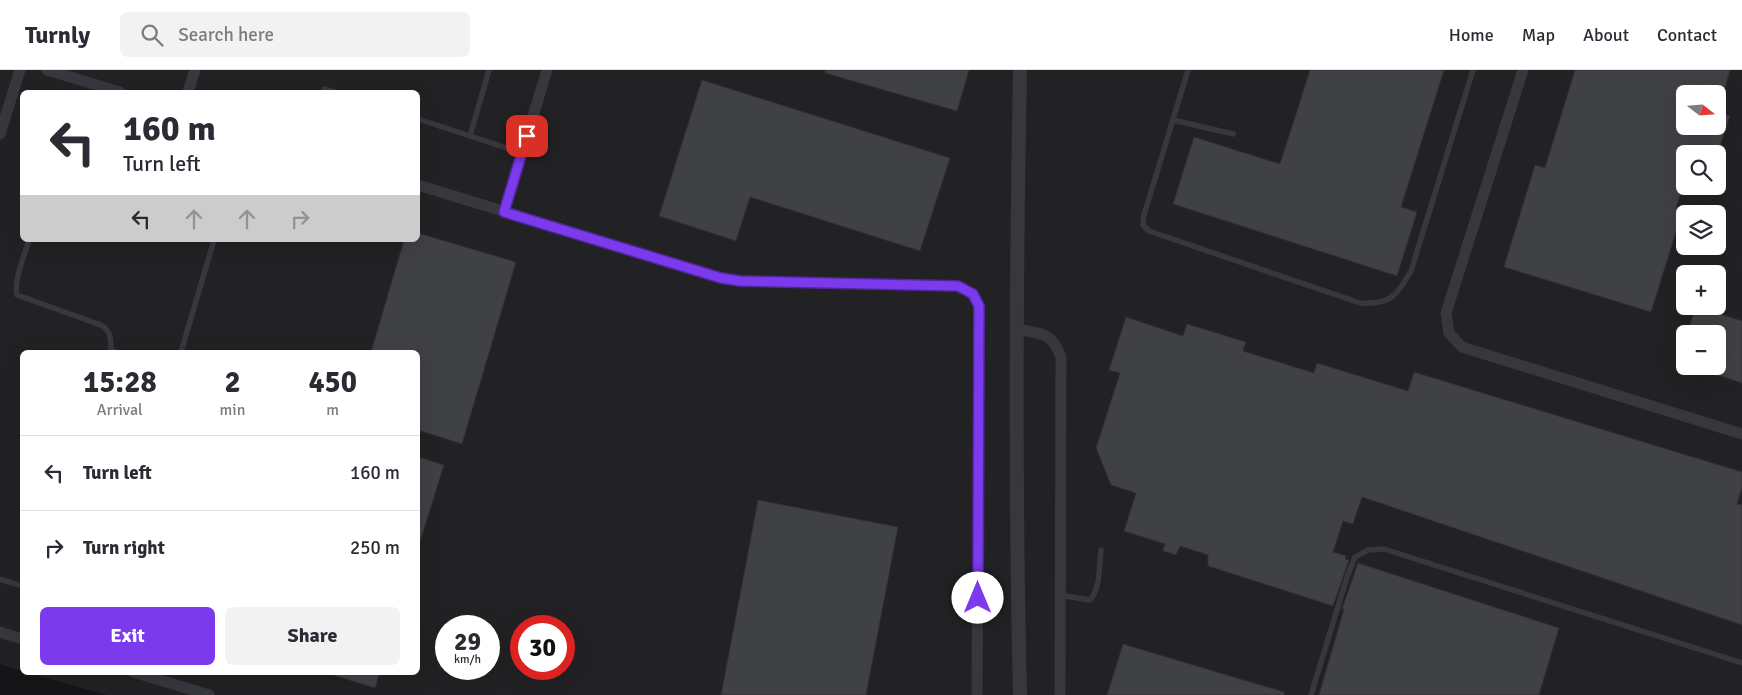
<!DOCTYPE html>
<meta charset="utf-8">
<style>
body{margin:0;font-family:Signika,sans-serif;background:#f2f2f3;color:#2b2b33;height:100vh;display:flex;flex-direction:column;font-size:19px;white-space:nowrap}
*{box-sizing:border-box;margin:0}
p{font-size:16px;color:#7c7c81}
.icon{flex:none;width:28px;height:28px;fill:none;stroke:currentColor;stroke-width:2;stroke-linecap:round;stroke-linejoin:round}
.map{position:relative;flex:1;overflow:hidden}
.panel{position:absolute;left:20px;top:280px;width:400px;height:325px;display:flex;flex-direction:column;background:#fff;border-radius:8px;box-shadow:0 5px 20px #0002}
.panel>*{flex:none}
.top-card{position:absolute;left:20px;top:20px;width:400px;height:152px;border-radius:8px;box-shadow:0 5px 20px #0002;background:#fff;color:#2b2b33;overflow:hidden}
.needle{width:32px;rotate:107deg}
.buttons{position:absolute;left:1676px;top:15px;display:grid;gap:10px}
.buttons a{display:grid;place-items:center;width:50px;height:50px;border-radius:8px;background:#fff;box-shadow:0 5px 20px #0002;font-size:25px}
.speed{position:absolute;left:435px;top:545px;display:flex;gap:10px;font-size:25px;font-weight:700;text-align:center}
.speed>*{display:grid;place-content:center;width:65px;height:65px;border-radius:50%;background:#fff;box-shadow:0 5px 20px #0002;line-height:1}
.speed small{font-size:12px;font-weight:400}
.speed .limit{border:8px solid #d22;background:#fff;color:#111}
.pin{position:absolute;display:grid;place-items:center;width:42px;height:42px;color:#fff;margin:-21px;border-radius:10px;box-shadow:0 2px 8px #0006}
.me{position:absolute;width:55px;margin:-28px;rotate:0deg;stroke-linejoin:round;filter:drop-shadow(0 0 4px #0008)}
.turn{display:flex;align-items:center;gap:18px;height:105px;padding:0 20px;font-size:22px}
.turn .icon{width:65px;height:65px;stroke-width:2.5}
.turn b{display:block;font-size:35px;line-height:42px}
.lanes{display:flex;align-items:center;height:48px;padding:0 20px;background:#0003;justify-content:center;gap:25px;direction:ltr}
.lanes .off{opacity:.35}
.eta{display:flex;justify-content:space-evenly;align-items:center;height:85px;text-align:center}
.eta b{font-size:30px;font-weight:800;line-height:35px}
.cta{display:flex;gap:10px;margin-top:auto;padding:10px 20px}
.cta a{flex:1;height:58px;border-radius:8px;background:#7c3aed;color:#fff;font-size:20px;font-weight:800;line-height:58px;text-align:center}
.cta a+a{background:#f2f2f3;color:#2b2b33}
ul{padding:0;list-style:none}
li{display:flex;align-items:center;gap:15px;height:75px;padding:0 20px;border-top:1px solid #e1e1e2}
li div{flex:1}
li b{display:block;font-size:19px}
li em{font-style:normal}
header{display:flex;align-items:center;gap:30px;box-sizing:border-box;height:70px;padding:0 25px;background:#fff;border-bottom:1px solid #e1e1e2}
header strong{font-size:24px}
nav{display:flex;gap:28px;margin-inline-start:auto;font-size:18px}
.search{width:350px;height:45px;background:#f2f2f3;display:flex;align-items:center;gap:12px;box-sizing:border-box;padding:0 18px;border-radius:8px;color:#7c7c81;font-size:19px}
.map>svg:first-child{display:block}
</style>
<header>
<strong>Turnly</strong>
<div class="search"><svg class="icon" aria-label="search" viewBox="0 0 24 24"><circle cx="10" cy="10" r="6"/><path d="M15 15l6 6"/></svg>Search here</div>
<nav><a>Home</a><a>Map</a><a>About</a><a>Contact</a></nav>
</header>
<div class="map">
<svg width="1742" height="625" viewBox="0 0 1742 625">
<rect width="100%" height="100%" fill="#161618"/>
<path fill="#222225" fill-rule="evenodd" d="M0,0h1742v625h-1635l-79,-22 390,-1v-320h-396v319l-22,-7zM22,22h396v148h-396zM1685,24h33v32h-33zM1685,84h33v32h-33zM1685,144h33v32h-33zM1685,204h33v32h-33zM1685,264h33v32h-33zM446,556h43v43h-43zM521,556h43v43h-43z"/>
<g fill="#404145" stroke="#303034">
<path d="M825,0h144l-12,41 -132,-38z"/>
<path d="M1310,0h134l-43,137 16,5 -20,64 -224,-72 21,-67 86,27z"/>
<path d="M1575,0h155l-7,24h-38v32h33v-14l12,4 -12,36 -22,-7 -3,9h-8v26l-9,28 7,2 -32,102 -147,-45 31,-102 10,3z"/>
<path d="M702,10l248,78 -30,93 -170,-54 -14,44 -77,-25z"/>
<path d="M418,163l98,29 -54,182 -44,-14v-78h-47l33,-112h14z"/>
<path d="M1696,236l46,15v62l-46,-15v-2h22v-32h-31z"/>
<path d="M1126,247l57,19 4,-12 59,18 -3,9 71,22 3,-10 91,28 6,-19 328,100v15l-5,17 5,1v120l-380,-128 -9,27 -10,-3 -10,31 13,4 -1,3 4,1 -16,46 -125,-40v-11l-28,-9 -4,9 -13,-4 2,-7 -41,-13 12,-38 -25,-8 -15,-37 24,-75 -11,-3z"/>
<path d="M418,387l26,8 -24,77h-2z"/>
<path d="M758,430l140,27 -32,168h-145z"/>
<path d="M1358,493l201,65 -20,67h-220l25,-86h-2z"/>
<path d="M1123,574l161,48v3h-177z"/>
<path d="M334,602h46l-5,16 -42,-13z"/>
</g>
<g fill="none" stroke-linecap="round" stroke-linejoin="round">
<g stroke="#37383d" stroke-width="5.5">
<path d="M489,0l-19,66 52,17"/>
<path d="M1188,0l-44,145 -1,10 6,6 211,72c31,2 36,-7 51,-32l62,-201"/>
<path d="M324,19l11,3"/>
<path d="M418,49l52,17"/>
<path d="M1173,50l60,14"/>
<path d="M29,170c-4,14 -16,41 -12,55l84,30c10,6 10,14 10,25l5,2"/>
<path d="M181,282l33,-112"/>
<path d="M0,509l22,7"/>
<path d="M1060,525l30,5c11,-12 9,-35 11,-50"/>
<path d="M1311,625l36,-118 8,-20 13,-7 16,-1 358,114"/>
</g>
<g stroke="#37383d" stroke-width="11">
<path d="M47,0l73,22"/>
<path d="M1523,0l-77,243 3,20 13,14 280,87"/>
<path d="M188,22l7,-22"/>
<path d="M0,64l20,-64"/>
<path d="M418,115l303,93 19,3 218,5 15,8 6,12 -2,389"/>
<path d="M504,142l43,-142"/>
<path d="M1017,259c24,5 34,2 44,28l-1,338"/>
<path d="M0,562l22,7"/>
<path d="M133,602l76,23"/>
</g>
<path stroke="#37383d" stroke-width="14" d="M1020,625c-5,-208 -4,-417 0,-625"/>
</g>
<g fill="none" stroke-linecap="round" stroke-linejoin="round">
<g stroke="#51269a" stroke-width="12">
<path id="route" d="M527,66l-23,76 217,66 19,3 218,5 15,8 6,12 -1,292"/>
</g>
<use href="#route" stroke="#7c3aed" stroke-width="9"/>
</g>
</svg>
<div class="buttons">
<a><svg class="needle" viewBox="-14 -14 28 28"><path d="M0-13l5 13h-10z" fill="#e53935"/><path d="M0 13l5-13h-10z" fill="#7c7c81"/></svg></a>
<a><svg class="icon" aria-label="search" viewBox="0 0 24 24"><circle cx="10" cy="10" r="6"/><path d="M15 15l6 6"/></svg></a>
<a><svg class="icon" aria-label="layers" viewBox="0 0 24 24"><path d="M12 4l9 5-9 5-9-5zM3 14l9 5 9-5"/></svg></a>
<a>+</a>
<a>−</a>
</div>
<div class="speed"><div>29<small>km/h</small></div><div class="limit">30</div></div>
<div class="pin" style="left:527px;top:66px;background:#d93025"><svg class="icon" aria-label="arrive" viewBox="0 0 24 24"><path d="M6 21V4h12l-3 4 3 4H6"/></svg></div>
<svg class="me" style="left:978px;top:528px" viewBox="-20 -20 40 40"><circle r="19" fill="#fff"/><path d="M0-13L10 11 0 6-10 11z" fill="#7c3aed"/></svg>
<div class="top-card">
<div class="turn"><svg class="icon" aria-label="left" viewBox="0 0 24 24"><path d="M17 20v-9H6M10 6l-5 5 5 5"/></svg><div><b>160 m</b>Turn left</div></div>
<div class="lanes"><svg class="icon" aria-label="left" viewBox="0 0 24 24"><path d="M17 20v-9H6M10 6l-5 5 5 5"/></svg><svg class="icon off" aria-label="ahead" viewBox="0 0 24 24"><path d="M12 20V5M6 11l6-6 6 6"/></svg><svg class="icon off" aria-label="ahead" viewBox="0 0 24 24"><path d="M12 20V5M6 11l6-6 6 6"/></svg><svg class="icon off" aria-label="right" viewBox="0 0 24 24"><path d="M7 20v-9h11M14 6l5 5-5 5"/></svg></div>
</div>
<section class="panel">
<div class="eta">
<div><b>15:28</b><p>Arrival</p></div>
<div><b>2</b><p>min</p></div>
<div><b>450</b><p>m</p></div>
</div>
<ul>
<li><svg class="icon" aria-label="left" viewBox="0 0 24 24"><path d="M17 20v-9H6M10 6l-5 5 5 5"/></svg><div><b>Turn left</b></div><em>160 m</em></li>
<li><svg class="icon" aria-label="right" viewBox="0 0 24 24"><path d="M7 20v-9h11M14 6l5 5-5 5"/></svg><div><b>Turn right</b></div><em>250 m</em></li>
</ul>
<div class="cta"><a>Exit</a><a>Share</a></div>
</section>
</div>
